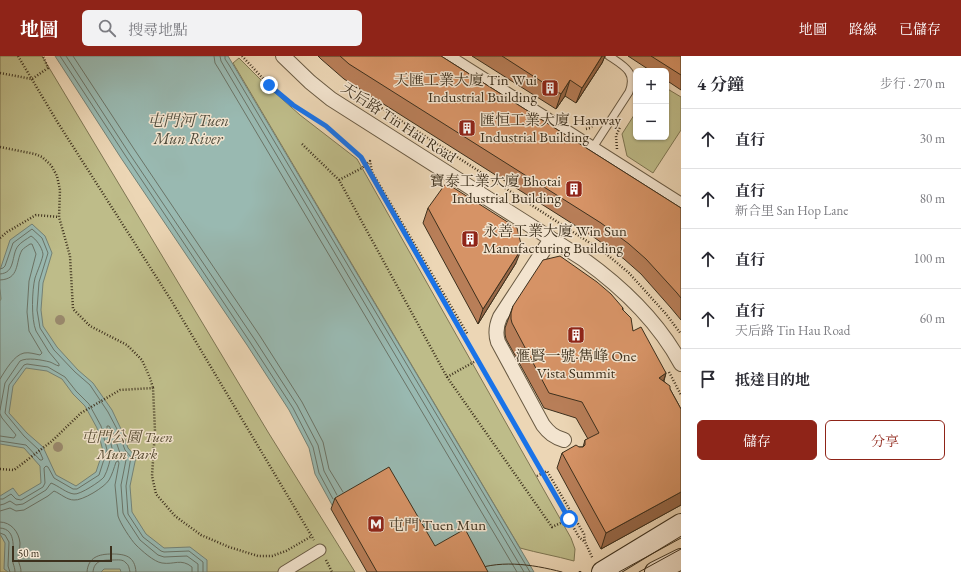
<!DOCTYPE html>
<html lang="zh-TW">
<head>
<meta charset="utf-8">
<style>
	:root { --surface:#fff; --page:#f2f2f3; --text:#2b2b33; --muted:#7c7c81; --line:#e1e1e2; --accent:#8f2418 }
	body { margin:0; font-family:"EB Garamond","Noto Serif TC",serif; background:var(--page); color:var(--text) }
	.controls { position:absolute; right:12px; top:12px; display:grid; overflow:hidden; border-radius:6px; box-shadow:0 1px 3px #0004 }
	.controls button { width:36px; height:36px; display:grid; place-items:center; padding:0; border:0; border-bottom:1px solid var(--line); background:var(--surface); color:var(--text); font:20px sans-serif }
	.scale { position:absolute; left:12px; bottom:10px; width:100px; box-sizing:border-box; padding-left:4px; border:2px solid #3d301d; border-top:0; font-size:11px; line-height:14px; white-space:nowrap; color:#3d301d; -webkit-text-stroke:3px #f3e4cf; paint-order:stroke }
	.stop { position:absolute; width:12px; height:12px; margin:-9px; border:3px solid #1a73e8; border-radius:50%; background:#fff }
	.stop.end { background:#1a73e8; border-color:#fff; box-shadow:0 1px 4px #0008 }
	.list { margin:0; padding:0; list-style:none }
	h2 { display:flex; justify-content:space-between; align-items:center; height:52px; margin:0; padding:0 16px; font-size:17px }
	h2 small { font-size:13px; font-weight:400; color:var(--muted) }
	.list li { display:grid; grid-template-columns:26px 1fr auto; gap:12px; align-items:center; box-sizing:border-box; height:60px; padding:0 16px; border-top:1px solid var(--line) }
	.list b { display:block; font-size:15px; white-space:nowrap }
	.list p { margin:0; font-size:13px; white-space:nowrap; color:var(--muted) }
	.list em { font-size:13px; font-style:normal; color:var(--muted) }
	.actions { display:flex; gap:8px; padding:12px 16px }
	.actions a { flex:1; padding:9px 0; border:1px solid var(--accent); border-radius:6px; text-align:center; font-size:14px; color:var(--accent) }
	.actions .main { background:var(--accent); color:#fff }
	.icon { flex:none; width:22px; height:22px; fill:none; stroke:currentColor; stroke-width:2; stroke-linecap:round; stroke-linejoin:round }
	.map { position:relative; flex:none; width:681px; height:516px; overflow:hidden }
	header { display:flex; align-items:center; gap:24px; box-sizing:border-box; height:56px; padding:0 20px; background:var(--accent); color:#fff }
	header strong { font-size:19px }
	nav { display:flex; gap:22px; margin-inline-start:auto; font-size:14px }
	.search { width:280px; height:36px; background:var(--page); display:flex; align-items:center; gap:10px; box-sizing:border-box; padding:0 14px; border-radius:6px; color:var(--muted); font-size:15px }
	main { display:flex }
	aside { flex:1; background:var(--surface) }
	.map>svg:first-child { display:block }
	.green { fill:#bebc89; stroke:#7e7653 }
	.water { fill:#99b9b1; stroke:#748276; fill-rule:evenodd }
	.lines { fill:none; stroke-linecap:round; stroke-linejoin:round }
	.shore { stroke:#6b7467; stroke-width:1 }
	.service-casing { stroke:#695a43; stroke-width:9 }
	.pedestrian-casing { stroke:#695a43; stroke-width:13 }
	.minor-casing { stroke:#695a43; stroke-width:16 }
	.secondary-casing { stroke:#3d301d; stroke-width:22 }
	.path { stroke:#3d301d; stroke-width:2.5; stroke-dasharray:1 2; stroke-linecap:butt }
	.service { stroke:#f3e4cf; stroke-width:7 }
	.pedestrian { stroke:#f3e4cf; stroke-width:11 }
	.minor { stroke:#f3e4cf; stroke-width:14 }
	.secondary { stroke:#f3e4cf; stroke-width:20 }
	.tram { stroke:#3d301d; stroke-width:1 }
	.tree { fill:#9a8a6e }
	.wall { fill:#b87e58; stroke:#3d301d }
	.shaded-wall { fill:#966747; stroke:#3d301d }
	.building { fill:#d69366; stroke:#3d301d }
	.route { stroke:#1a73e8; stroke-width:5 }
	.labels { text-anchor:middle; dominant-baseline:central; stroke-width:3; stroke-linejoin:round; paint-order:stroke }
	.poi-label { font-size:15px; fill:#3d301d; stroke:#f3e4cf; text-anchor:start }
	.street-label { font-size:15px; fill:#3d301d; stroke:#f3e4cf }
	.park-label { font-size:15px; font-style:italic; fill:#574c33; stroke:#f3e4cf }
	.water-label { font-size:16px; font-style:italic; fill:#4f4b3b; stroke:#f3e4cf }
</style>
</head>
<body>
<header>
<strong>地圖</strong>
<div class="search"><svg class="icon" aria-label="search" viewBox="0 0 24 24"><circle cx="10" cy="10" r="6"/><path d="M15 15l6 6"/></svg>搜尋地點</div>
<nav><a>地圖</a><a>路線</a><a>已儲存</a></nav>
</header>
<main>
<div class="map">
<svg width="681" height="516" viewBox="0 0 681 516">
	<rect width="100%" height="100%" fill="#ecd6b5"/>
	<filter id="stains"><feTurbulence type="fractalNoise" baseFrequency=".005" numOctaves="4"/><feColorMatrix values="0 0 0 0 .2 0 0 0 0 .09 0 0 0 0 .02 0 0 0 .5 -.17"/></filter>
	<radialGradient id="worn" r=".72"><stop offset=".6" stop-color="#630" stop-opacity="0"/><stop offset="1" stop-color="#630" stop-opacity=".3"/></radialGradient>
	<path class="green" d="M0,0H42L268,376L355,516H0Z
		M239,2L263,26L300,59L357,103L571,482L575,493L574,505C556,500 538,497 520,492L233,7Z
		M666,32L681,41V74L653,117L627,100L622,78L636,56V81H666Z"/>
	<path class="water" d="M55,0H228L534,516H369L315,418L309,392L289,354L247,289L121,102Z
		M32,168L45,180L52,197L43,227L41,254L43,270L57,291L78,314L93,327L112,354L121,373L128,392L136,401L130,430L132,456L146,478L164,492L190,491L207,504V516H121L120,513H104L101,516H8L4,513L5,487L0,478V440L13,432L19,440L41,427L40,410L24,392L0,388V245L1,243L0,232V214L10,184ZM26,312L47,315L62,323L73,338L85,350L97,372L103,395L96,416L76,430L56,419L43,391L27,377L9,357L13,330Z"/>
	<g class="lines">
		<path class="shore" d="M60,0L125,99L250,286L293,352L313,391L319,417L333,443
			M66,0L129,97L255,284L297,349L318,389L324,415L337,439
			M73,0L134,93L260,280L302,346L323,386L329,413L343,436
			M214,0L215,7L220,15L517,516
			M220,0L221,5L225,12L524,516
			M225,0V3L229,9L530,516
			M0,213L3,212L5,210L13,187L32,173L42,182L48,197L39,226L37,254L40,272L54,294L75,316L90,329L108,356L118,375L125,394L131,401L126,430L128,458L143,481L161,495L164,496L189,495L203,506V516
			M0,218C16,217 11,199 18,190C21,186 27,183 31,180C36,183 42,191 43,198C43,202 37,216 35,222C32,234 31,263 36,275L49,296L59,308V310C55,309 53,307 50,306C42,304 27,301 20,305L5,327L0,354
			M0,224C20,223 15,207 22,194C24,192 27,190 30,188H32L36,198L29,225L27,256L29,275L42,297L40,299C35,298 29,296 24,297C14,299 5,315 0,323
			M0,358L2,362L16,379L14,382L0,380
			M0,385L26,389L40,404H42L43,403L39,394L24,380L5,357L9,329L24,309L27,308L48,311L65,321L76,335L89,348L101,370L107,394L99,419L77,433H73L54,422L48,411L46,410L44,412L45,427L43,431L21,444L16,443L11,438L3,443H0
			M0,449L4,448L10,445L16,449L23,448L46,434L51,427C59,430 66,437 74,438C80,439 101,425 104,421C108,414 110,404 112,396V392L107,372V370H109L113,377L120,397L126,404L121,429L123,457L125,461L140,484L158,499L164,501L187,500L198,508V516
			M0,455L10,452L16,455L24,454L48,440L54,435C61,438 67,444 74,444C82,445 105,431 109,424C112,419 114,412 116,406L118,405L119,407L115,429L118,460C120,467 131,484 136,489C141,494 154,506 162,507C174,509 181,502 192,511V516
			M0,466C11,466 19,476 20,487C20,494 18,501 19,507C20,510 21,512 21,516
			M0,472C18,473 12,495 13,507C14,510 15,513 15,516
			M0,477L5,479L9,486L8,510L10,516
			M87,516C88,501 99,498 112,498C125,498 135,500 136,516
			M93,516C94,504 103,504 113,504C118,504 123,503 126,507C129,509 129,512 130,516"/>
		<defs>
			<path id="service" d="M592,93L629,36C637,16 624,10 609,0"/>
			<path id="pedestrian" d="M284,516L320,494"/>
			<path id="minor" d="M283,0L310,26L331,43L583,203C622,231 658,265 681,308
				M446,0L681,149
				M551,183L500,261C496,270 495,277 498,286L543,369C549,377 554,381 564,384"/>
			<path id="secondary" d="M602,516L681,468
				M655,516L681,503"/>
		</defs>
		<use href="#service" class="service-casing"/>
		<use href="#pedestrian" class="pedestrian-casing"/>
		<use href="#minor" class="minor-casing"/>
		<use href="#secondary" class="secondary-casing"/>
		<path class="path" d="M18,0L58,67L171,244L314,484
			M242,0L269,29L293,49L326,70L361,101L579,481L585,486
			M0,17L32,23L48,12L43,0
			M369,44L604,196L629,217L666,258L681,278
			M586,73L590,72L597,66
			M302,88L339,124L447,321L552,471L574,461
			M0,91L35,98L42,101L51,109L57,120L60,134L59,161L70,200L73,253L90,270L127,289L142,304L150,322L153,332
			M617,93L616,80L620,71
			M339,124L362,112L370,105L372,116L468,279
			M0,182L7,176L36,159L59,161
			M669,316L681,339
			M447,321L481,302
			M0,413L14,414L52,385L81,357L120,334L153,332L155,375L152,420L156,438L175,460L201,479L229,491L258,500H272L286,495L312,480
			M537,420L547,415L584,478L585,486L593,503
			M326,504L332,516
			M580,515V516"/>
		<use href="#service" class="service"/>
		<use href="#pedestrian" class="pedestrian"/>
		<use href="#minor" class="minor"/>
		<use href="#secondary" class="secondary"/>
		<path class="tram" d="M468,516C498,503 531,508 562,516
			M619,516L681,482
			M639,516L681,493"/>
	</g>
	<g class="tree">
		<circle cx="60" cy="264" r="5"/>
		<circle cx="58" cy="391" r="5"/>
	</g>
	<path class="wall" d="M318,0H441L681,152V264L671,252L641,218L624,203L595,182L344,23L321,3Z
		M472,0H605L602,7L576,47L565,40L556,53Z
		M628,0H681V34L666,24V15H651Z
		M428,152L516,207L478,268L423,167Z
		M513,250L623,252V254L633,275L666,317L664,325L670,333L681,353V449L601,493L557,412L562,397L579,391H583L585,384L588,383L576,362L544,352L506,283L505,278V272Z
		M335,442L435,490L488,516H367L331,453Z"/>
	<path class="shaded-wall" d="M602,0H605L602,7L576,47L582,32Z
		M570,24L565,40L556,53L561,38Z
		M522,192L516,207L478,268L483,253Z
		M666,317L661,333L659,322Z
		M681,436V449L601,493L606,477Z"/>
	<path class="building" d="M340,0H441L681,152V242L677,237L646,203L629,188L601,167L349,8Z
		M502,0H602L582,32L570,24L561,38Z
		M651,0H681V19Z
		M446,127L517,172L522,192L483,253L428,152Z
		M560,200L597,226L611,238L623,252L622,253L631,262L633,275L641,271L666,317L659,322L670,330V333L681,353V436L606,477L562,397L576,389L579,391H583L585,389V384L599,377L582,346L549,337L512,267L511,263V257L513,250L543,204Z
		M389,411L435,490L465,473L488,516H377L335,442Z"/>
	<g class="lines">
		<path class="route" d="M269,29L293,49L326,70L361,101L569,463"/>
	</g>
	<defs>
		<symbol id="building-square" viewBox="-11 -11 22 22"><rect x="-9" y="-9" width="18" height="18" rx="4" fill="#8f2418" stroke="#f3e4cf"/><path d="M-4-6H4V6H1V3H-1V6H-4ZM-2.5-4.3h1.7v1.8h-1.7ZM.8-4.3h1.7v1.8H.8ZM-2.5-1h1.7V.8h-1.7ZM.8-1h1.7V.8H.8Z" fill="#fff"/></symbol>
		<symbol id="metro-square" viewBox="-11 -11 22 22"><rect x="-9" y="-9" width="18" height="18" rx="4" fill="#8f2418" stroke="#f3e4cf"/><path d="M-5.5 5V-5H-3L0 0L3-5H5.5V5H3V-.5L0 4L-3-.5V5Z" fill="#fff"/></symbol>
	</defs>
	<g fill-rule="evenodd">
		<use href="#building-square" x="540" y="22" width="20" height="20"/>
		<use href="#building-square" x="457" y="62" width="20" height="20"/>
		<use href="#building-square" x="564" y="123" width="20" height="20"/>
		<use href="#building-square" x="460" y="173" width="20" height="20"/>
		<use href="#building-square" x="566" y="269" width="20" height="20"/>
		<use href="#metro-square" x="366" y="458" width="20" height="20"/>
	</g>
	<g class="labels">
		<g class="poi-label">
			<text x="537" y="23" text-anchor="end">天匯工業大廈 Tin Wui<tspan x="537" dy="17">Industrial Building</tspan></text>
			<text x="480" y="63">匯恒工業大廈 Hanway<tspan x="480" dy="17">Industrial Building</tspan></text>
			<text x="561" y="124" text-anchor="end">寶泰工業大廈 Bhotai<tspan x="561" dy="17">Industrial Building</tspan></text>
			<text x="483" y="174">永善工業大廈 Win Sun<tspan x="483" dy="17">Manufacturing Building</tspan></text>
			<text x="576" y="299" text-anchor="middle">滙賢一號·雋峰 One<tspan x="576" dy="17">Vista Summit</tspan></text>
			<text x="389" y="468">屯門 Tuen Mun</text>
		</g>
		<g class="street-label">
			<text transform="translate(399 66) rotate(33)">天后路 Tin Hau Road</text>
		</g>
		<g class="park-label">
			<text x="127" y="380">屯門公園 Tuen<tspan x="127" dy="17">Mun Park</tspan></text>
		</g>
		<g class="water-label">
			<text x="188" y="64">屯門河 Tuen<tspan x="188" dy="18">Mun River</tspan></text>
		</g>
	</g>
	<rect width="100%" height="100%" filter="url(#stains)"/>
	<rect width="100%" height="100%" fill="url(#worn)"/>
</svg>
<div class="controls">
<button>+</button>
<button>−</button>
</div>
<div class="scale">50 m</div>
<div class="stop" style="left:569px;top:463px"></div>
<div class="stop end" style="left:269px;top:29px"></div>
</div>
<aside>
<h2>4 分鐘<small>步行 · 270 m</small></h2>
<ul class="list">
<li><svg class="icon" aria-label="ahead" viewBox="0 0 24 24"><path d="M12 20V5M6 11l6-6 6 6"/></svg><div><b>直行</b></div><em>30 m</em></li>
<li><svg class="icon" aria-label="ahead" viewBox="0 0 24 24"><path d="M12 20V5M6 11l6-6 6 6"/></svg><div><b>直行</b><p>新合里 San Hop Lane</p></div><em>80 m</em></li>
<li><svg class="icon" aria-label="ahead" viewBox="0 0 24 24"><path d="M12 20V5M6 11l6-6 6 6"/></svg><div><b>直行</b></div><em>100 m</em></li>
<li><svg class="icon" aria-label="ahead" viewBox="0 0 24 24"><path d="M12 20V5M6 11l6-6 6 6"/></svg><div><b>直行</b><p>天后路 Tin Hau Road</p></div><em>60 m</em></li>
<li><svg class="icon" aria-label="arrive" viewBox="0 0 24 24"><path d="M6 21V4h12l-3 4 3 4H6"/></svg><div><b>抵達目的地</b></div></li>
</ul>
<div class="actions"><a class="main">儲存</a><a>分享</a></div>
</aside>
</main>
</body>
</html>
